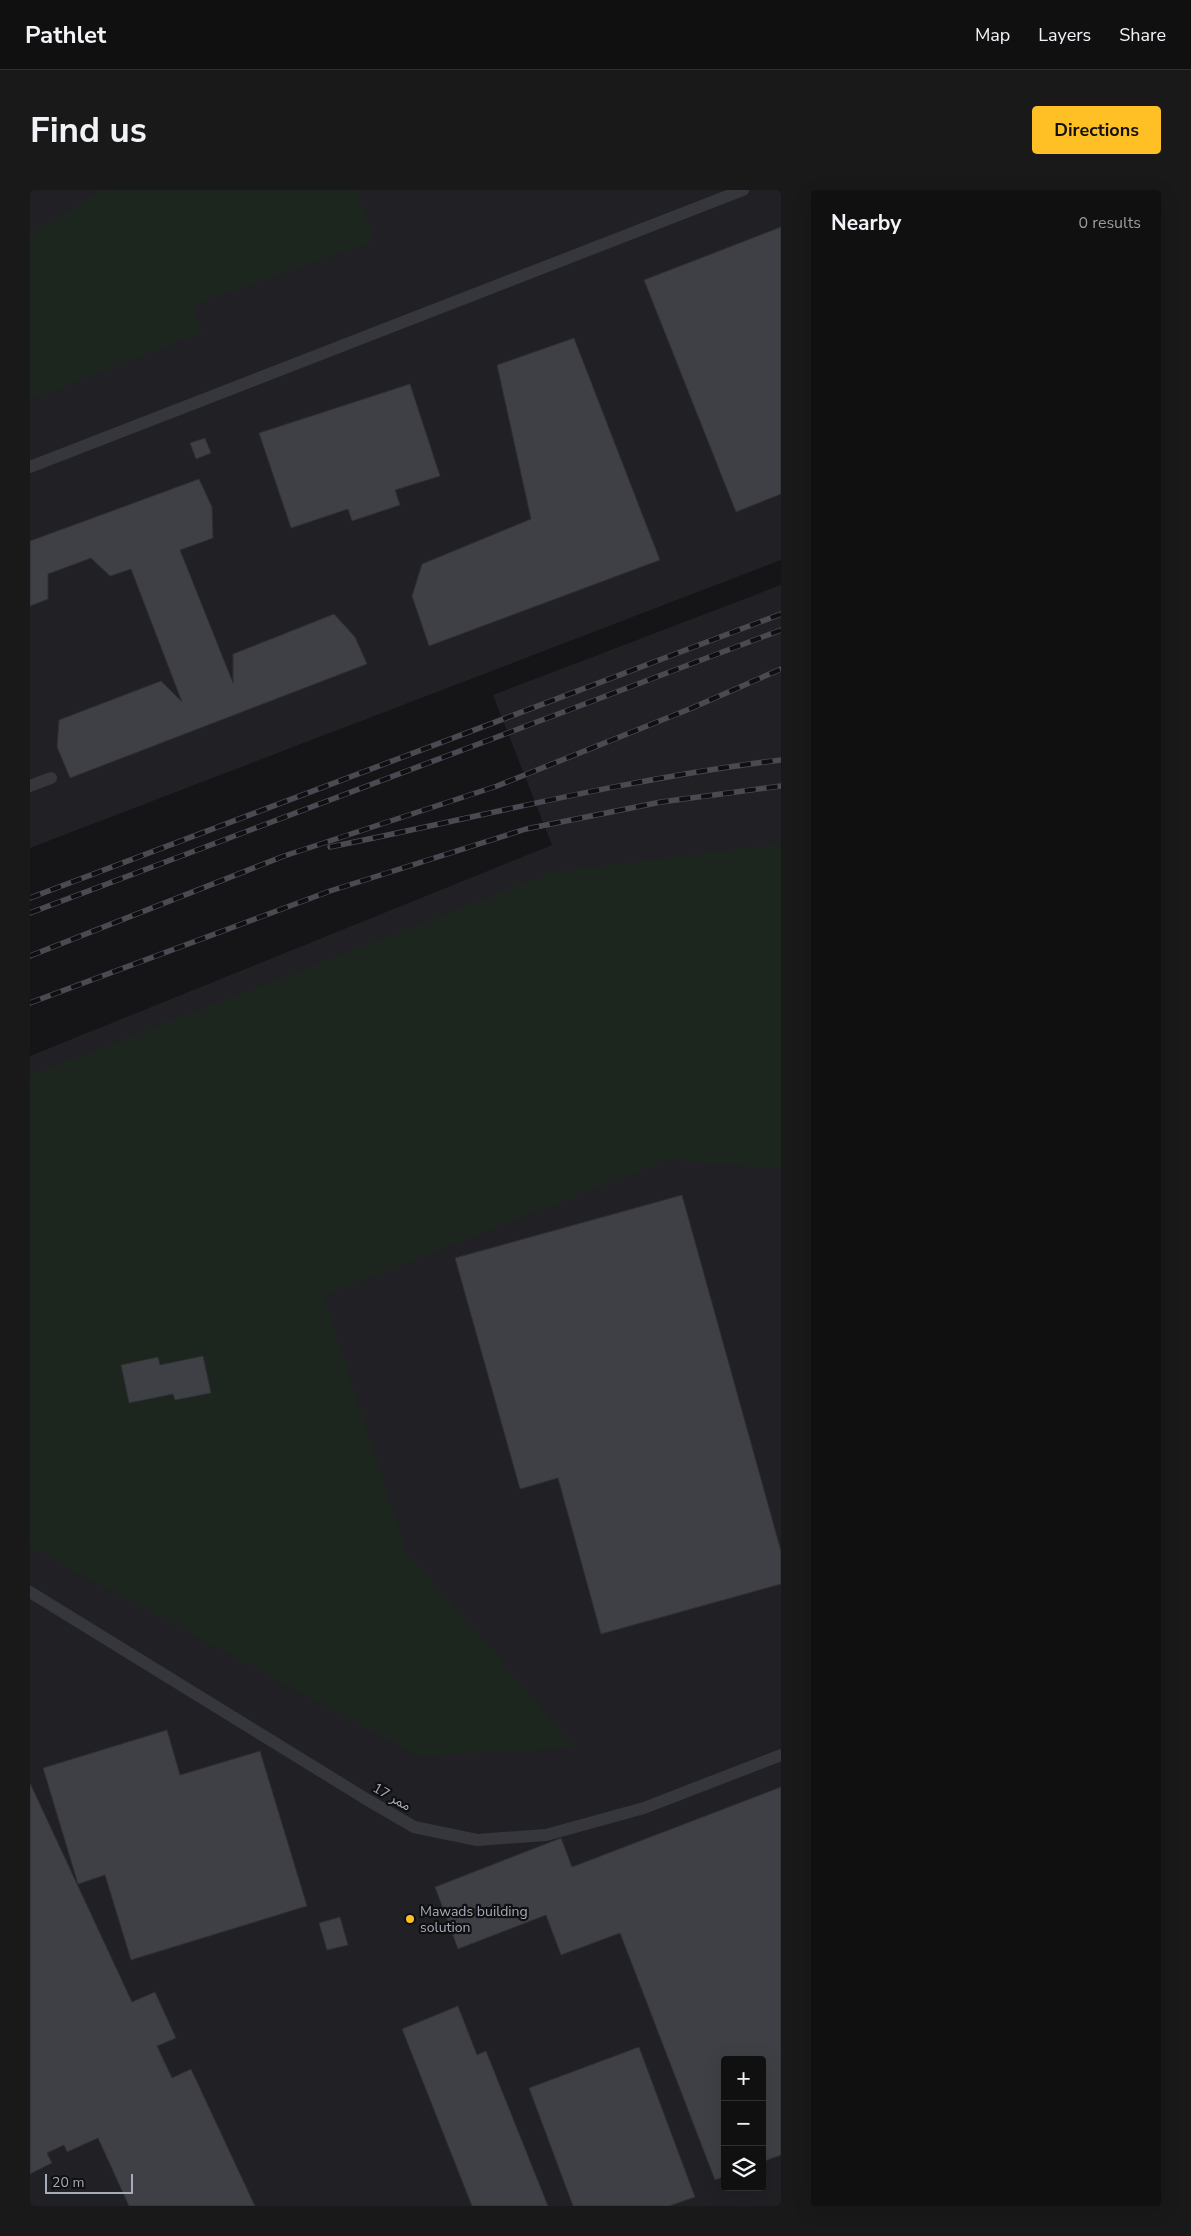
<!DOCTYPE html>
<html lang="en">
<head>
<meta charset="utf-8">
<style>
	:root { --surface:#101011; --page:#19191a; --text:#f1f3f6; --muted:#9c9d9f; --line:#303031; --accent:#ffc026 }
	body { margin:0; font-family:"Nunito Sans","Noto Sans Arabic",sans-serif; background:var(--page); color:var(--text) }
	.controls { position:absolute; right:15px; bottom:15px; display:grid; overflow:hidden; border-radius:5px; box-shadow:0 5px 20px #0002 }
	.controls button { width:45px; height:45px; display:grid; place-items:center; padding:0; border:0; border-bottom:1px solid var(--line); background:var(--surface); color:var(--text); font:25px sans-serif }
	.scale { position:absolute; left:15px; bottom:12px; width:88px; box-sizing:border-box; padding-left:5px; border:2px solid #a6abb9; border-top:0; font-size:14px; line-height:18px; white-space:nowrap; color:#a6abb9; -webkit-text-stroke:4px #101012; paint-order:stroke }
	.list { margin:0; padding:0; list-style:none }
	h2 { display:flex; justify-content:space-between; align-items:center; height:65px; margin:0; padding:0 20px; font-size:21px }
	h2 small { font-size:16px; font-weight:400; color:var(--muted) }
	.icon { flex:none; width:28px; height:28px; fill:none; stroke:currentColor; stroke-width:2; stroke-linecap:round; stroke-linejoin:round }
	.map { position:relative; flex:none; width:751px; height:2016px; overflow:hidden; border-radius:5px }
	header { display:flex; align-items:center; gap:30px; box-sizing:border-box; height:70px; padding:0 25px; background:var(--surface); border-bottom:1px solid var(--line) }
	header strong { font-size:24px }
	nav { display:flex; gap:28px; margin-inline-start:auto; font-size:18px }
	.intro { display:flex; align-items:center; justify-content:space-between; box-sizing:border-box; height:120px; padding:0 30px }
	h1 { margin:0; font-size:35px }
	.button { padding:12px 22px; border-radius:5px; background:var(--accent); color:#111; font-size:18px; font-weight:700 }
	main { display:flex; gap:30px; padding:0 30px }
	aside { flex:1; background:var(--surface); border-radius:5px; box-shadow:0 5px 20px #0002 }
	.map>svg:first-child { display:block }
	.built { fill:#212125; fill-rule:evenodd }
	.green { fill:#1d261e }
	.building { fill:#3f4045; stroke:#2f2f34 }
	.lines { fill:none; stroke-linecap:round; stroke-linejoin:round }
	.lane { stroke:#36373d; stroke-width:12 }
	.rail-casing { stroke:#494a52; stroke-width:5.5 }
	.rail { stroke:#101012; stroke-width:4; stroke-dasharray:11; stroke-linecap:butt }
	.poi-dot { fill:#ffc026; stroke:#101012; stroke-width:2 }
	.labels { text-anchor:middle; dominant-baseline:central; stroke-width:4.5; stroke-linejoin:round; paint-order:stroke }
	.street-label { font-size:14px; fill:#a6abb9; stroke:#101012 }
	.poi-label { font-size:14px; fill:#a6abb9; stroke:#101012; text-anchor:start }
</style>
</head>
<body>
<header>
<strong>Pathlet</strong>
<nav><a>Map</a><a>Layers</a><a>Share</a></nav>
</header>
<div class="intro"><h1>Find us</h1><a class="button">Directions</a></div>
<main>
<div class="map">
<svg width="751" height="2016" viewBox="0 0 751 2016">
	<rect width="100%" height="100%" fill="#151517"/>
	<path class="built" d="M0,0H751V370L0,658Z
		M751,395V2016H0V866L522,655L463,505ZM695,1870H732V1997H695Z"/>
	<path class="green" d="M73,0H327L345,51L162,115L173,142L0,210V44Z
		M751,654V979L638,970L293,1106L377,1362L546,1558L388,1566L0,1357V886L523,682Z"/>
	<path class="building" d="M751,37V304L706,322L614,90Z
		M544,148L630,370L399,456L382,406L392,374L501,329L467,175Z
		M380,194L410,286L365,300L370,315L322,331L318,319L261,338L229,243Z
		M175,248L181,263L166,269L160,253Z
		M169,289L182,317L183,348L150,360L203,493V464L304,424L325,447L337,474L40,588L27,557L29,530L131,491L152,512L101,379L80,386L61,368L18,384V409L0,416V351Z
		M652,1005L751,1361V1394L571,1444L528,1288L490,1299L425,1068Z
		M173,1166L181,1203L145,1210L143,1204L99,1213L91,1175L128,1167L130,1175Z
		M137,1540L150,1585L230,1561L277,1716L101,1770L75,1685L48,1694L13,1578Z
		M0,1593L102,1812L125,1802L146,1848L127,1856L142,1888L161,1879L225,2016H99L68,1948L37,1962L34,1955L17,1963L22,1973L0,1984Z
		M751,1597V1965L732,1972V1870H695V1986L685,1990L590,1743L531,1765L516,1725L428,1759L405,1697L531,1648L542,1677Z
		M310,1727L318,1755L297,1760L289,1733Z
		M428,1816L447,1865L456,1861L518,2016H442L372,1839Z
		M609,1857L665,2007L639,2016H543L499,1898Z"/>
	<g class="lines">
		<path class="lane" d="M0,277L713,0
			M0,596L21,588
			M0,1402L336,1609L384,1637L447,1650L516,1645L614,1618L751,1565"/>
		<defs>
			<path id="rail" d="M300,657C450,627 599,588 751,570
				M0,708L751,424
				M0,723L751,440
				M0,766L254,666L467,596L662,518L751,479
				M0,813L300,701L496,639L631,612L751,596"/>
		</defs>
		<use href="#rail" class="rail-casing"/>
		<use href="#rail" class="rail"/>
	</g>
	<circle class="poi-dot" cx="380" cy="1729" r="5"/>
	<g class="labels">
		<g class="street-label">
			<text transform="translate(362 1607) rotate(30)">ممر 17</text>
		</g>
		<g class="poi-label">
			<text x="390" y="1721">Mawads building<tspan x="390" dy="16">solution</tspan></text>
		</g>
	</g>
</svg>
<div class="controls">
<button>+</button>
<button>−</button>
<button><svg class="icon" aria-label="layers" viewBox="0 0 24 24"><path d="M12 4l9 5-9 5-9-5zM3 14l9 5 9-5"/></svg></button>
</div>
<div class="scale">20 m</div>
</div>
<aside>
<h2>Nearby<small>0 results</small></h2>
<ul class="list">
</ul>
</aside>
</main>
</body>
</html>
